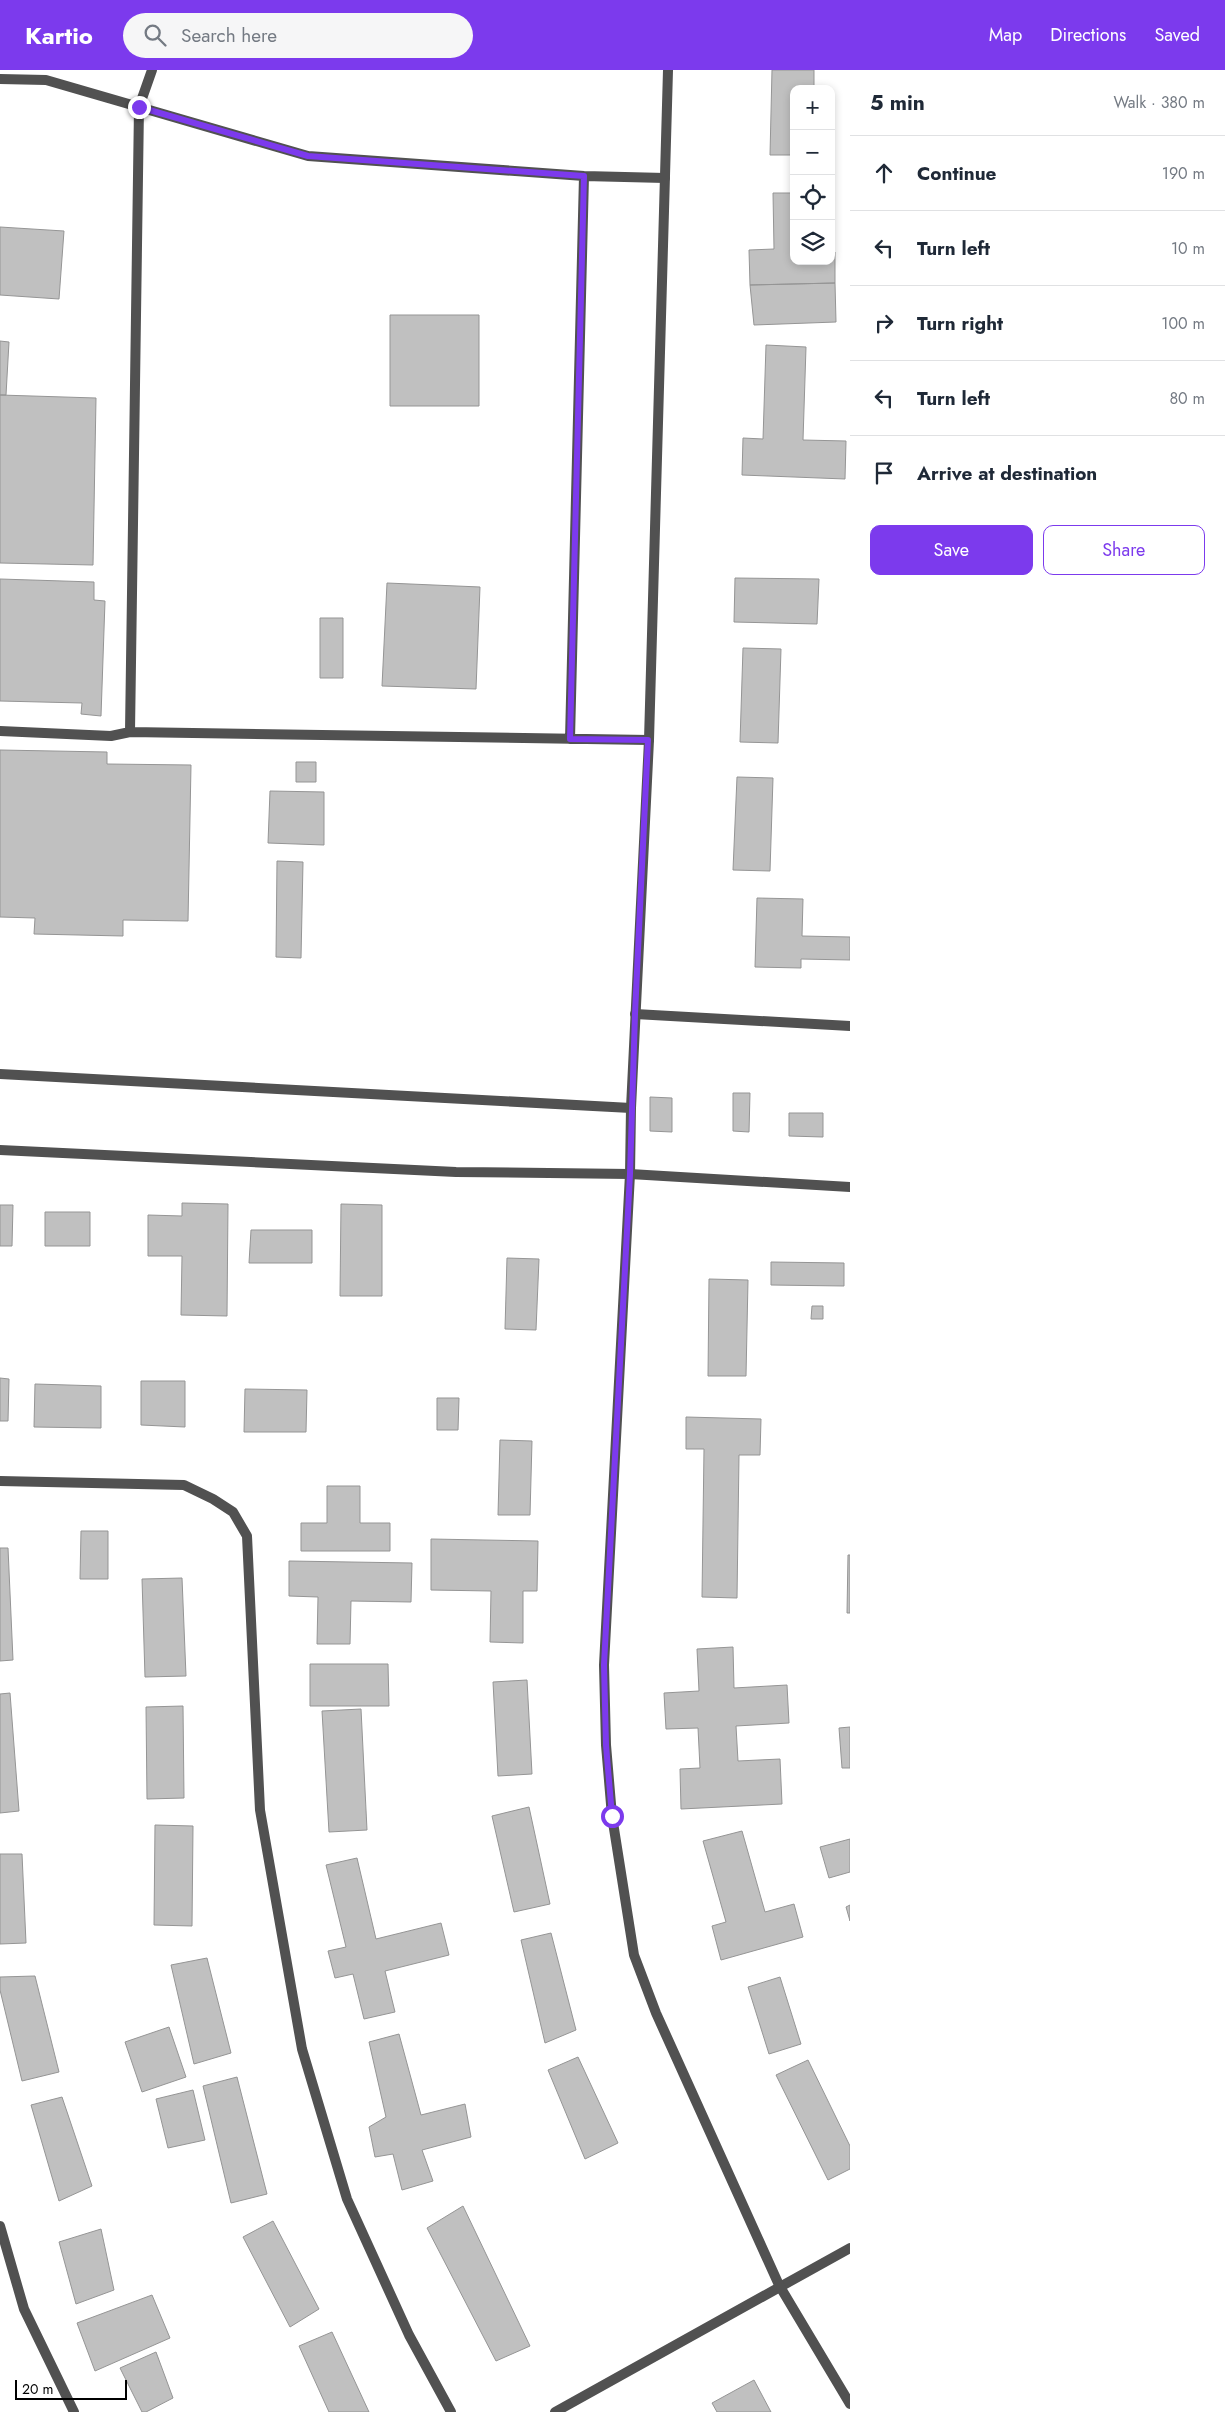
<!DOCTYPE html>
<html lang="en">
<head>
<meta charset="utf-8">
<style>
	:root { --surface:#fff; --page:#f6f6f7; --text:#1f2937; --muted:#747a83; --line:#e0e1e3; --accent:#7c3aed }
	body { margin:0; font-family:Jost,sans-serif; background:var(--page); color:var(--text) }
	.controls { position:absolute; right:15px; top:15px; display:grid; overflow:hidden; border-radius:10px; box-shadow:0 2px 8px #0003 }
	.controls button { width:45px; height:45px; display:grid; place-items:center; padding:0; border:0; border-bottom:1px solid var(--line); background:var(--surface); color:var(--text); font:25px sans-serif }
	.scale { position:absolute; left:15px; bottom:12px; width:112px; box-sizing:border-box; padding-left:5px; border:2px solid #000; border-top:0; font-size:14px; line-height:18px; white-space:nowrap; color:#000; -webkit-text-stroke:4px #fff; paint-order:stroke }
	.stop { position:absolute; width:15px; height:15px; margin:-11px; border:4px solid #7c3aed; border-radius:50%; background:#fff }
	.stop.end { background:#7c3aed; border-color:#fff; box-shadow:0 1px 5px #0008 }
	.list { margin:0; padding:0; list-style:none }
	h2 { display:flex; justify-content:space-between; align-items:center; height:65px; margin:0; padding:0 20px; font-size:21px }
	h2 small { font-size:16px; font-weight:400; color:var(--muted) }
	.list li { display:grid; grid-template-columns:32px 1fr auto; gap:15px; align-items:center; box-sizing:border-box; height:75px; padding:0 20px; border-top:1px solid var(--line) }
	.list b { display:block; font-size:19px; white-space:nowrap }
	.list em { font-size:16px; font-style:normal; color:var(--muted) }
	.actions { display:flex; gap:10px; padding:15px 20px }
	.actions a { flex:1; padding:11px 0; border:1px solid var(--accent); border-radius:10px; text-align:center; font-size:18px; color:var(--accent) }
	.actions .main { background:var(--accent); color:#fff }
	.icon { flex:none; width:28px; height:28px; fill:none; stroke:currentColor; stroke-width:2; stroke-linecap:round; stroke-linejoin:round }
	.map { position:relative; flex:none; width:850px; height:2342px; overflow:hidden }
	header { display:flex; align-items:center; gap:30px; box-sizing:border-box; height:70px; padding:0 25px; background:var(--accent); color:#fff }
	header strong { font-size:24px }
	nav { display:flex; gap:28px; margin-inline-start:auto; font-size:18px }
	.search { width:350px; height:45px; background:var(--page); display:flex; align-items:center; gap:12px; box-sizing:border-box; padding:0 18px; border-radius:28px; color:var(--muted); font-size:19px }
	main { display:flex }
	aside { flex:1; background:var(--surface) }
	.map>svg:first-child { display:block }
	.building { fill:#c0c0c0; stroke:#959595 }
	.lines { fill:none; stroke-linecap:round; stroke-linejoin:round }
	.service { stroke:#515151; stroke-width:10 }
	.minor { stroke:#515151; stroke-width:10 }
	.tertiary { stroke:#515151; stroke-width:10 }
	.route { stroke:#7c3aed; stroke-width:6 }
</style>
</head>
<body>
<header>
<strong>Kartio</strong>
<div class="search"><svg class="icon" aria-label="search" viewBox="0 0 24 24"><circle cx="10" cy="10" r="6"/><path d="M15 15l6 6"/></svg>Search here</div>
<nav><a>Map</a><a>Directions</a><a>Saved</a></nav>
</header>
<main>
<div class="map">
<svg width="850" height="2342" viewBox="0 0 850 2342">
	<rect width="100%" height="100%" fill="#fff"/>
	<path class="building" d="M772,0H814V19H794V85H770Z
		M773,123H794V191H831V182H835V213L750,215L749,180L774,179Z
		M0,157L64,161L59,229L0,225Z
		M835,213L836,252L754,255L750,215Z
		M390,245H479V336H390Z
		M0,271L9,272L6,325H0Z
		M766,275L806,277L803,370L846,371L845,409L742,405L743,368L763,369Z
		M0,325L96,328L93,495L0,493Z
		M735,508L819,509L817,554L734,552Z
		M0,509L94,512V530L105,531L101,646L81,644L82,633L0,631Z
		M387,513L480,517L476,619L382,616Z
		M320,548H343V608H320Z
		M743,578L781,579L778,673L740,672Z
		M0,680L107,682V694L191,695L188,851L123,850V866L34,864L35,848L0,847Z
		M296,692H316V712H296Z
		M737,707L773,708L770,801L733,800Z
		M270,721L324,722V775L268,773Z
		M277,791L303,792L301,888L276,887Z
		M757,828L803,829L802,866L850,867V890L801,889V898L755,897Z
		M733,1023H750L749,1062L733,1061Z
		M650,1027L672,1028V1062L650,1061Z
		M789,1043H823V1067L789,1066Z
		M182,1133L228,1134L227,1246L181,1245L182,1186H148V1145L182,1146Z
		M341,1134L382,1135V1226H340Z
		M0,1135H13L12,1176H0Z
		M45,1142H90V1176H45Z
		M251,1160H312V1193H249Z
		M507,1188L539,1189L536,1260L505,1259Z
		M771,1192L844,1193V1216L771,1215Z
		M709,1209L748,1210L746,1306H708Z
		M812,1236H823V1249H811Z
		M0,1308L9,1309L8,1351H0Z
		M141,1311H185V1357L141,1355Z
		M35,1314L101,1316V1358L34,1357Z
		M245,1319L307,1320L306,1362H244Z
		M437,1328H459L458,1360H437Z
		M686,1347L761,1349L760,1385H739L737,1528L702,1527L704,1379H686Z
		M500,1370L532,1371L530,1445H498Z
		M327,1416H360V1453H390V1481H301V1453H327Z
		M81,1461H108V1509H80Z
		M431,1469L538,1471L537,1521H523V1573L490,1572L491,1521L431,1520Z
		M0,1478H8L13,1590L0,1591Z
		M848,1485H850V1543H847Z
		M289,1491L412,1493L411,1532L351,1531L350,1574H317L318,1527L289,1526Z
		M182,1508L186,1606L145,1607L142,1509Z
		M733,1577L734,1618L787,1615L789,1653L736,1656L738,1691L780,1689L782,1734L681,1739L680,1699L700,1698L698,1658L666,1659L664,1623L699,1621L697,1579Z
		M310,1594H388L389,1636H310Z
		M527,1610L532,1704L498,1706L493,1612Z
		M10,1623L19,1741L0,1743V1624Z
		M183,1636L184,1728L147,1729L146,1637Z
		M361,1639L367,1760L329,1762L322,1641Z
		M850,1657V1698H842L839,1658Z
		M529,1737L550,1834L514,1842L492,1746Z
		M155,1755L193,1756L192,1856L154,1855Z
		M742,1761L765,1842L794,1834L803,1867L721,1890L712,1856L726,1852L703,1771Z
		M850,1769V1802L829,1808L820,1777Z
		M0,1784H22L26,1873L0,1874Z
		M357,1788L376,1869L441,1853L449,1885L385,1901L395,1942L364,1949L353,1904L335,1908L328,1881L346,1877L326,1795Z
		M850,1835V1851L846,1837Z
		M551,1863L576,1960L545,1973L521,1870Z
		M207,1888L231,1983L194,1994L171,1895Z
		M35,1906L59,2002L22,2011L0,1920V1907Z
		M780,1907L801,1974L769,1984L748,1917Z
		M169,1957L186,2007L142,2022L125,1972Z
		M399,1964L421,2045L465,2034L471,2067L422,2080L433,2111L402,2120L393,2084L375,2087L369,2057L386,2047L369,1972Z
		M578,1987L618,2073L585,2089L548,2000Z
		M808,1990L850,2076V2099L828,2110L776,2005Z
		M237,2007L267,2124L231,2133L203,2016Z
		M193,2020L205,2070L168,2078L156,2029Z
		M62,2027L92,2116L59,2131L31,2035Z
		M463,2136L530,2276L496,2291L427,2158Z
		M273,2151L319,2239L290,2257L243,2167Z
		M101,2159L114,2220L76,2234L59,2172Z
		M152,2225L170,2268L95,2301L77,2253Z
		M332,2262L369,2342H329L299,2276Z
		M156,2282L173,2328L146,2342H142L120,2298Z
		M754,2310L771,2342H717L712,2333Z"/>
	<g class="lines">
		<path class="service" d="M152,0L139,37L308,86L584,106L665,108
			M0,9L46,10L139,37L130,662L649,670
			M0,661L111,666L130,662
			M570,669L584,106"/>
		<path class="minor" d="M635,944L850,956
			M0,1080L456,1102L630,1104L850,1117
			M0,1411L184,1415L213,1429L233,1442L247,1466L260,1740L302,1979L347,2129L409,2265L451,2342
			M0,2156L24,2239L74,2342
			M555,2342L850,2178"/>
		<path class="tertiary" d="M0,1004L631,1038L630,1104L604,1595L606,1675L612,1746L634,1885L656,1943L779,2215L850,2334
			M631,1038L649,670L668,0"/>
	</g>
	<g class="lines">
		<path class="route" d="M139,37L308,86L584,106L570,669L648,670L635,944L630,1104L604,1595L606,1675L612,1746"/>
	</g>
</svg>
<div class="controls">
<button>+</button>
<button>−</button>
<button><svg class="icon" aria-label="locate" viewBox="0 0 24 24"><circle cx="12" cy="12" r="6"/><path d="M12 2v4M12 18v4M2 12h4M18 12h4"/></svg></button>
<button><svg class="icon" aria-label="layers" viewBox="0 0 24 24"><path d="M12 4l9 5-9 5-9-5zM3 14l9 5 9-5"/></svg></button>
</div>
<div class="scale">20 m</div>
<div class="stop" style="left:612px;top:1746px"></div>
<div class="stop end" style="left:139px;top:37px"></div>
</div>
<aside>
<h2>5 min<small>Walk · 380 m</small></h2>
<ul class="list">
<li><svg class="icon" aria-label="ahead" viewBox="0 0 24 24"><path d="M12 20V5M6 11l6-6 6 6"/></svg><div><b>Continue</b></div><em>190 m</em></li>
<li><svg class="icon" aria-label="left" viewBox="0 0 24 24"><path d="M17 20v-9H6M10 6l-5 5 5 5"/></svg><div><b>Turn left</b></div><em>10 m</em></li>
<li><svg class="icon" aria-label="right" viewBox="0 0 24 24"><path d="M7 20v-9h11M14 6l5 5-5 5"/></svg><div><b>Turn right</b></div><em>100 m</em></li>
<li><svg class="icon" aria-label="left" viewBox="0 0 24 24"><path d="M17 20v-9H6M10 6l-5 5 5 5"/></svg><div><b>Turn left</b></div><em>80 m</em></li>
<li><svg class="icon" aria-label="arrive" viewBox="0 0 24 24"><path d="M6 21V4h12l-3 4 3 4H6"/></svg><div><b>Arrive at destination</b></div></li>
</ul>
<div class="actions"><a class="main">Save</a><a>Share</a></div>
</aside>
</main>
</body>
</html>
